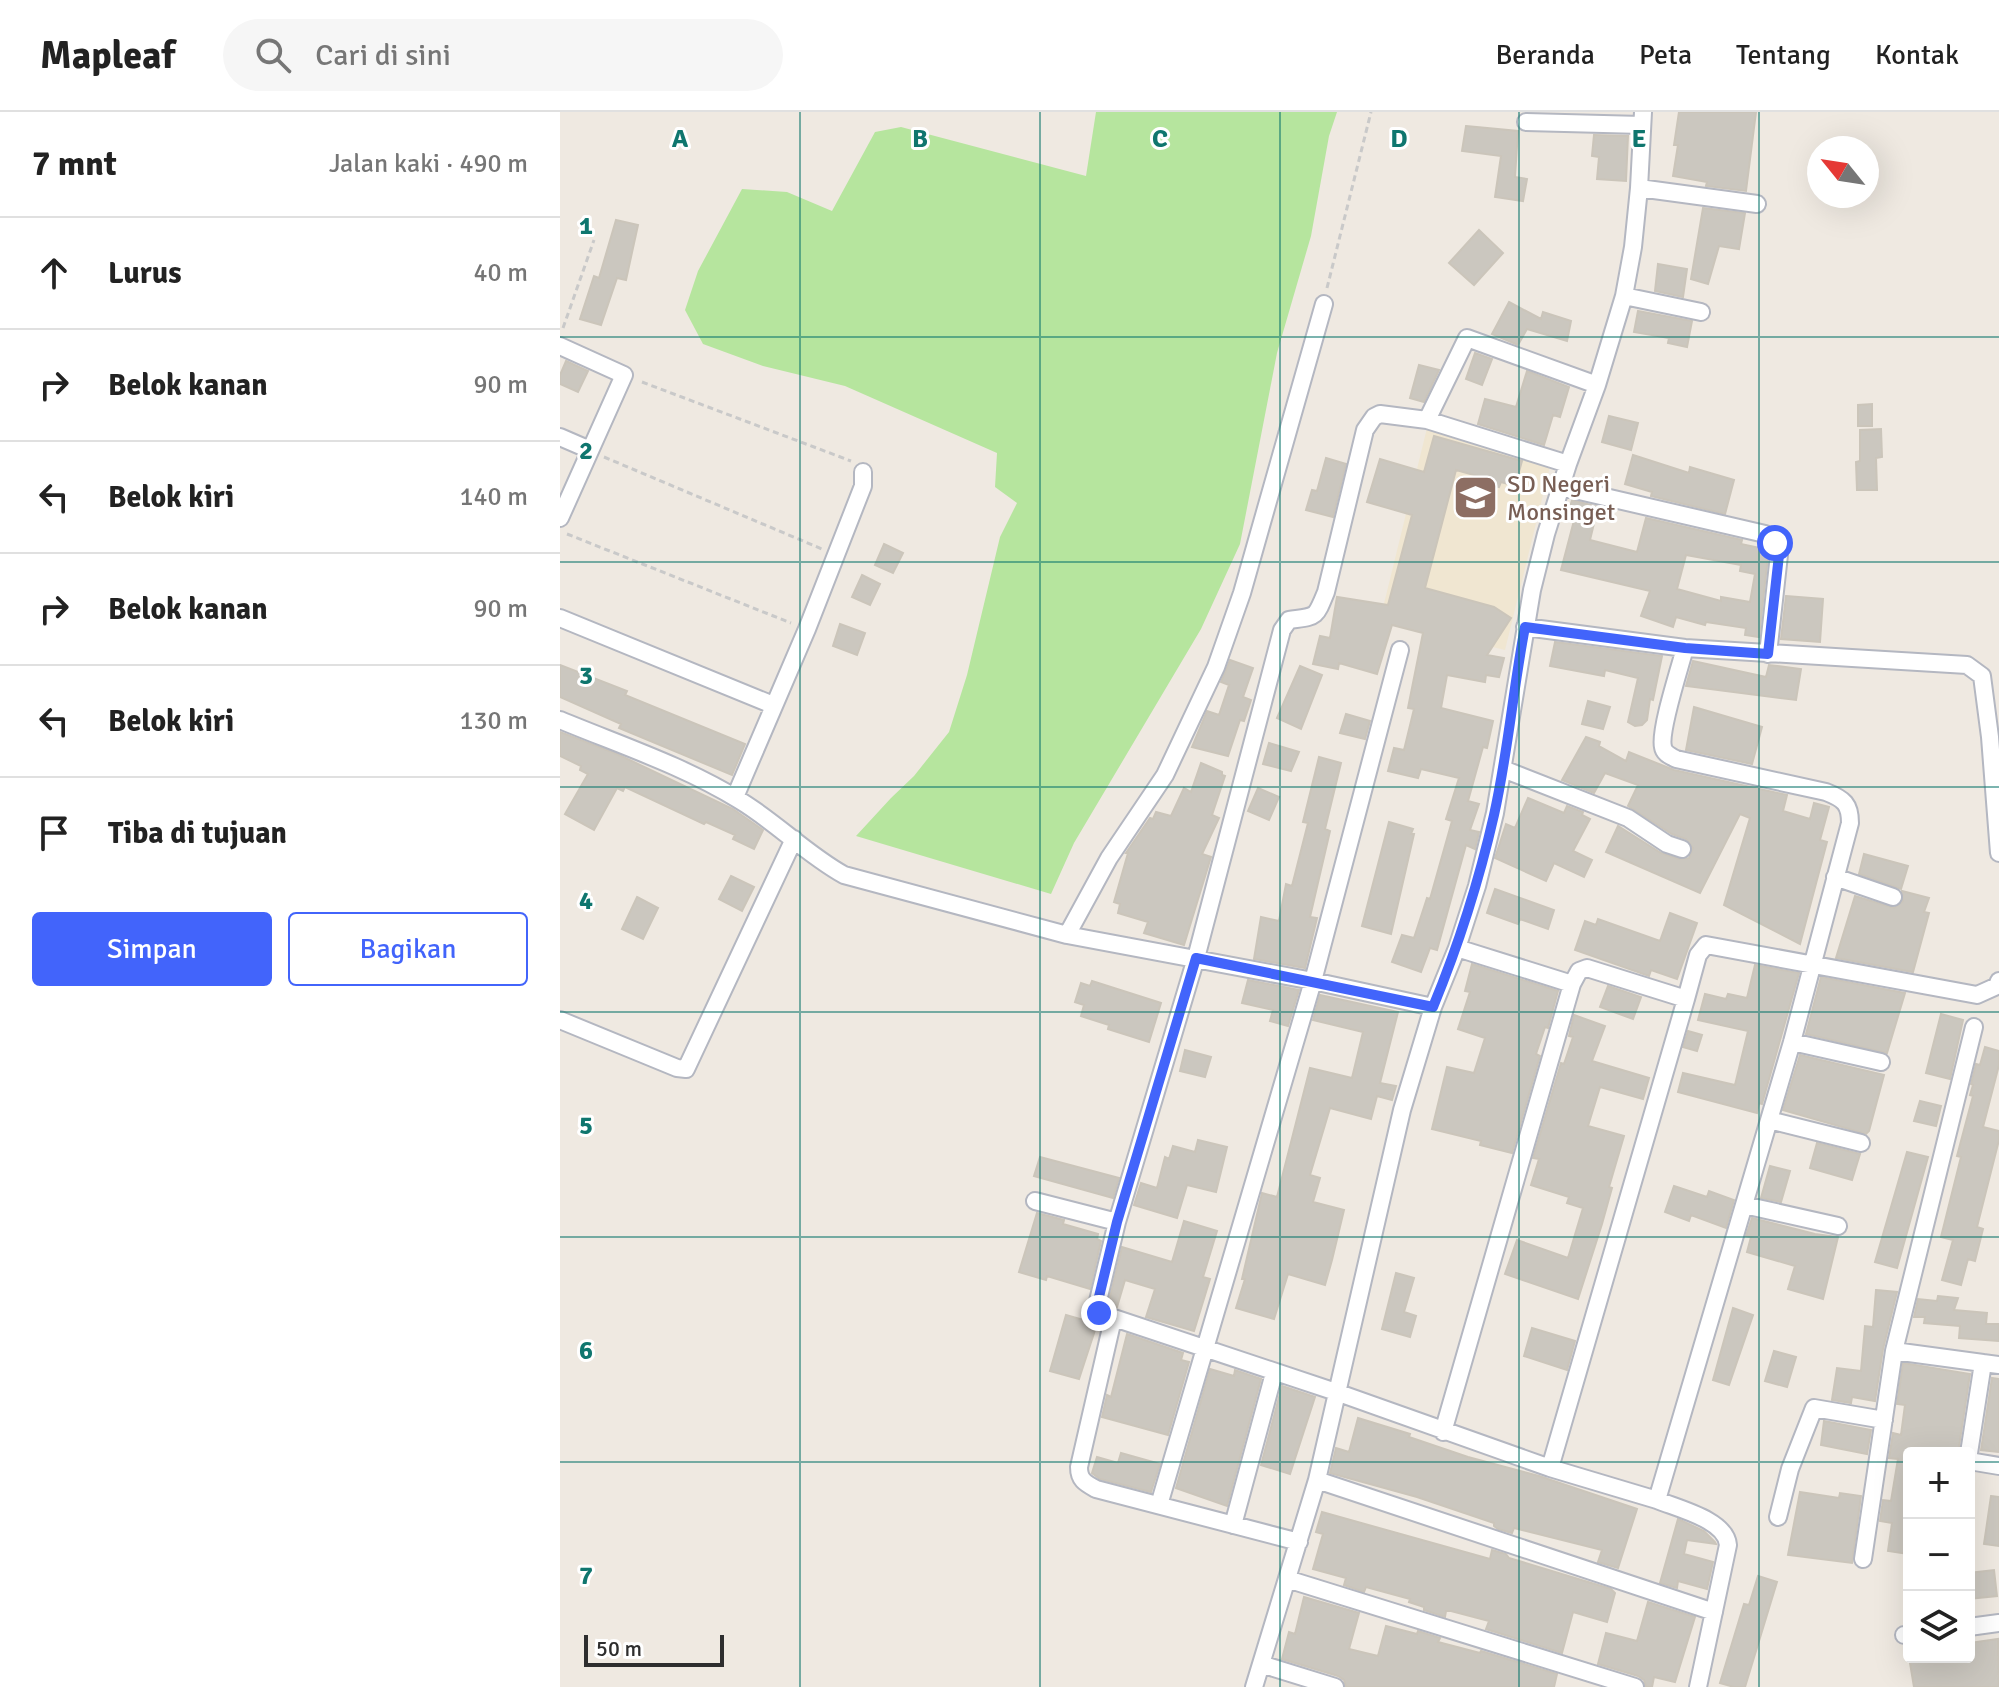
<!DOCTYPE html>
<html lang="id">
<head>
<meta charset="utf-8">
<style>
	:root { --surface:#fff; --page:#f6f6f6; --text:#222; --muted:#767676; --line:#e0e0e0; --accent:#4264fb }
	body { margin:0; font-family:Signika,sans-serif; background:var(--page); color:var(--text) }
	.controls { position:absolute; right:24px; bottom:24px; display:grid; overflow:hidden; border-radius:8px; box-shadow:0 8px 32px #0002 }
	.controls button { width:72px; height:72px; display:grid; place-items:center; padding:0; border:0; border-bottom:2px solid var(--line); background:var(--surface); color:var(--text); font:40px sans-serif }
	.compass { position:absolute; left:1247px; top:24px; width:72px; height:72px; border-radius:50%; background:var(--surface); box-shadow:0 8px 32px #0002; rotate:300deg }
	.scale { position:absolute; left:24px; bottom:20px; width:140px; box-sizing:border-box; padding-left:8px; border:4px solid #2e2e2e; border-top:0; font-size:22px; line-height:28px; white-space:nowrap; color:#2e2e2e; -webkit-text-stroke:6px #fff; paint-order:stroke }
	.stop { position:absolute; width:24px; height:24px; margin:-18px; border:6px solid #4264fb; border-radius:50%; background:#fff }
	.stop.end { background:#4264fb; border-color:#fff; box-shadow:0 2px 8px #0008 }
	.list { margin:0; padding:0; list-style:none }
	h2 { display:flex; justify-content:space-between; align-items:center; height:104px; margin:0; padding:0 32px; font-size:34px }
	h2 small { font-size:26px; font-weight:400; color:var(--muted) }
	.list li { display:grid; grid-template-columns:52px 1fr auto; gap:24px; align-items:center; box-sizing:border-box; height:112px; padding:0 32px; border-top:2px solid var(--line) }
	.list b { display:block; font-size:30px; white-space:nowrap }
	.list em { font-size:26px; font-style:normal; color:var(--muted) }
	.actions { display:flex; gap:16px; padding:24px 32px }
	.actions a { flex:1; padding:18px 0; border:2px solid var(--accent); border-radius:8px; text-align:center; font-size:28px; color:var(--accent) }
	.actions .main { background:var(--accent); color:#fff }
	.icon { flex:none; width:44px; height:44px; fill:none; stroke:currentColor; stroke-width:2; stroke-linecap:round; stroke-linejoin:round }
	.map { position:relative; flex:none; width:1439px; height:1575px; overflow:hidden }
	header { display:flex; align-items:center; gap:48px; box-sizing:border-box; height:112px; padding:0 40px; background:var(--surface); border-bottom:2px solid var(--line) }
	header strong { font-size:38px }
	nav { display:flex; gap:44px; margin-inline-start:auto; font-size:28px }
	.search { width:560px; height:72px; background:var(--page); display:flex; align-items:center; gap:20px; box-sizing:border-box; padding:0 28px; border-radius:44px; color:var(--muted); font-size:30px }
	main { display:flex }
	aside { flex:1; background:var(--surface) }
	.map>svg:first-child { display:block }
	.education { fill:#f0e6d1 }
	.green { fill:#b6e59e }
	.building { fill:#cbc7bf; stroke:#cbc5ba; stroke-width:2; fill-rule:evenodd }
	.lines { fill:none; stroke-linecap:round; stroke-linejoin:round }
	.minor-casing { stroke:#b4b7c1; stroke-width:20 }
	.path { stroke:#c9c9c9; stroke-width:3; stroke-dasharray:6 4; stroke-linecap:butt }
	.minor { stroke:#fff; stroke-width:16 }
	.route { stroke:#4264fb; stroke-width:10 }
	.grid { fill:none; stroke:#0f766e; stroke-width:2; stroke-opacity:0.55 }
	.labels { text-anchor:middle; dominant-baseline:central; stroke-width:6; stroke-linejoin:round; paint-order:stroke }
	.education-label { font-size:24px; fill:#785e54; stroke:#fff; text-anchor:start }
	.grid-label { font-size:26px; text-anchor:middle; font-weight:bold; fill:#0f766e; stroke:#fff; stroke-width:6; stroke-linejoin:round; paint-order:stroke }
</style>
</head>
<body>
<header>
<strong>Mapleaf</strong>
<div class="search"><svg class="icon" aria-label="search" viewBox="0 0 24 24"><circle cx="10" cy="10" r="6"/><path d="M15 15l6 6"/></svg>Cari di sini</div>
<nav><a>Beranda</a><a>Peta</a><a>Tentang</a><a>Kontak</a></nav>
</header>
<main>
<aside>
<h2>7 mnt<small>Jalan kaki · 490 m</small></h2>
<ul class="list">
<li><svg class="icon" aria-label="ahead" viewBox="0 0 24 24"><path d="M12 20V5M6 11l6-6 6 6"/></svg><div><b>Lurus</b></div><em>40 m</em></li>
<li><svg class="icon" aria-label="right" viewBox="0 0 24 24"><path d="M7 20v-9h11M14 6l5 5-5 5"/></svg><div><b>Belok kanan</b></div><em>90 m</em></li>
<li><svg class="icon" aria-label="left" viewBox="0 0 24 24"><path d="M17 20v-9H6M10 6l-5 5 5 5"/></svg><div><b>Belok kiri</b></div><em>140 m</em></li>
<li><svg class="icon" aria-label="right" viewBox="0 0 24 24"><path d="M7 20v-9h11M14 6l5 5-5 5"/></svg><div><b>Belok kanan</b></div><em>90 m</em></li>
<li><svg class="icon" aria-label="left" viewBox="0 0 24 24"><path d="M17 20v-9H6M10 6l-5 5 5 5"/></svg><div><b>Belok kiri</b></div><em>130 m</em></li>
<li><svg class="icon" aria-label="arrive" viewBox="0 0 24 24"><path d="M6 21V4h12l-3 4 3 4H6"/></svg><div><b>Tiba di tujuan</b></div></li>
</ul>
<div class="actions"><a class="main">Simpan</a><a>Bagikan</a></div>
</aside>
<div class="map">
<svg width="1439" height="1575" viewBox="0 0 1439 1575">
	<rect width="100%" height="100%" fill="#efe9e1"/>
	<path class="education" d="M868,312L993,342L945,538L820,508Z"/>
	<path class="green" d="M536,0H777L769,24L751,124L717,241L680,432L641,517L514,731L491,782L296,724L331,686L354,664L389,620L407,563L440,425L457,391L435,375L437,341L285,274L203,254L143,232L125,198L138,159L182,77L227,80L272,99L315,20L341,15L526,64Z"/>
	<path class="building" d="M1119,0H1196L1186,79L1146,74L1147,70L1113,64L1118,33H1114Z
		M906,14L958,19L955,65L967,67L963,89L935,85L941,44L902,39Z
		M1034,23L1068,24L1066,69L1037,67L1039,45L1032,44Z
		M1143,96L1185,101L1179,137L1159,134L1148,172L1131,167Z
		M56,108L78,113L66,168L57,166L41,213L20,207L34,164L39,166Z
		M919,118L943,141L914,173L889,151Z
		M1098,152L1127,157L1123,185L1095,179Z
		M949,190L981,207L983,200L1011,209L1007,229L967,217L958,233L932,222Z
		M1078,199L1132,209L1127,235L1108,231L1109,226L1074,220Z
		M915,241L932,247L922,273L906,267Z
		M6,249L28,259L18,280L0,272V263Z
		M859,253L879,258L864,290L850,286Z
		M967,259L1009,275L1000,305L993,303L984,333L918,312L925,287L956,295Z
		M1312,292V314H1298V293Z
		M1049,304L1078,311L1071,338L1042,330Z
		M1321,317L1322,345L1316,346L1317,378H1297L1296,350L1300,349V318Z
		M874,324L962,349L955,374L941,370L939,375L923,371L925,366L896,358L865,476L934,495L951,506L927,543L944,546L939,565L926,563L925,570L887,563L881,596L933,609L927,636L923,635L908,689L919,692L910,718L919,720L915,737L906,733L877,838L870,836L861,860L832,850L842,823L854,826L867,786L870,787L892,709L886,707L899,666L861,657L858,666L828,659L834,636L844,638L854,597L848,596L863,521L832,513L817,562L779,551L778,557L753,552L760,524L770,526L777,485L828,493L852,403L807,390L820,347L864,360Z
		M1073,343L1129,361L1130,355L1174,368L1165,402L1091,384L1092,380L1065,372Z
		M766,346L786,352L773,405L746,398L752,378L757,379Z
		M1012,388L1038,395L1030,428L1077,440L1086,406L1182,428L1181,432L1205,437L1208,444L1199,525L1185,523L1186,516L1146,510L1145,513L1116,505L1113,515L1081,504L1090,479L1001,458L1016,401L1009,399ZM1126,443L1181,453L1180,459L1195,462L1190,490L1161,485V489L1117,477Z
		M324,432L343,441L333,461L315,453Z
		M302,463L320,472L310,493L292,485Z
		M1226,484L1263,487L1260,530L1221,527Z
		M280,512L305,521L297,543L273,534Z
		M995,530L1102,544L1093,588L1090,587L1087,608L1082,613L1075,614L1068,610L1078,566L1045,558L1044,564L990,554Z
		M670,548L693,556L683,585L691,588L684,609L680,608L668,644L632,635L647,599L659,603L669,573L661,570Z
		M1133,549L1206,565L1209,553L1241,557L1236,588L1126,574Z
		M0,553L67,579L65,583L185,632L172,663L59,616L61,612L0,585Z
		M740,554L762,563L741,617L717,606Z
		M1028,589L1050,595L1043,617L1022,612Z
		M1134,595L1202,615L1192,652L1126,638Z
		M786,602L810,609L805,627L780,621Z
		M0,620L57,642L173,697L203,718L194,737L173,727L175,723L146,710L144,712L65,675L63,679L57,676L34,718L5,702L28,662L20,658L21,654L0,644Z
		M1026,625L1040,630L1039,634L1066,649L1069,640L1114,658L1227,683L1223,699L1250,707L1254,691L1269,695L1260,728L1267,730L1240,832L1164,793L1190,706L1180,702L1140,781L1046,740L1058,714L1101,741L1119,747L1129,746L1133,736L1126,727L1112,722L1068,694L1078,673L1045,661L1034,681L1002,668Z
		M709,631L739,640L731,659L703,652Z
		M759,645L781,651L765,717L770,719L750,805L757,806L745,856L694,847L701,805L719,809L726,772L732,774L748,711L743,710Z
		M641,651L662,660V663L665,664L652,703L659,706L642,742L651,745L624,833L584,821L588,810L558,801L560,792L554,790L568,741H566L590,706L593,707L596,700L611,704L624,676L631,680Z
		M698,676L719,685L709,708L688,699Z
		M968,686L1004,701L1007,694L1023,700L1022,703L1030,707L1013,739L1032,748L1024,765L994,751L986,769L935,746L946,712L955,716Z
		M829,710L853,717L851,722H854L831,822L802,814Z
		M1304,742L1348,754L1341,777L1299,762Z
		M171,764L194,775L182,799L159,787Z
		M935,777L994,798L988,817L960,807L958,812L927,801Z
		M1342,779L1369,786L1364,800L1369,801L1353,860L1276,846L1295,784L1334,796L1343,789Z
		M77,785L98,796L83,827L62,817Z
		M1110,801L1137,811L1117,867L1091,858L1089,864L1015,838L1025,809L1036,813L1038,807L1100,829Z
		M912,852L998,879L988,916L985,915L976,942L980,944L952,1041L920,1033L921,1029L872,1017L887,955L914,961L925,926L898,917L910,880L905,879Z
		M1195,853L1239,861L1202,992L1199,991L1197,1001L1118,980L1123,961L1175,973L1188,919L1138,908L1145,882L1166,887L1168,882L1187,886Z
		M1261,865L1345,881L1327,941L1246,922Z
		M688,868L739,878L728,914L710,909L713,898L682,891Z
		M532,869L601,891L589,930L548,917L549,913L521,904L524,893L515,890L521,871L530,874Z
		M1048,874L1081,885L1073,907L1040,895Z
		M760,883L838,900L820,971L836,974L832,988L817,984L811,1007L770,996L750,1063L760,1066L753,1090L784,1098L772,1148L765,1173L728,1162L714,1207L676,1196L685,1167H682L702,1081L717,1085L750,956L792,966L803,920L753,908Z
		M1381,902L1403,908L1390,967L1366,961Z
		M1014,903L1045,914L1032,949L1089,966L1083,987L1040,975L1028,1014L1064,1024L1049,1075L1052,1076L1042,1112L1018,1187L945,1162L957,1128L1008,1146L1023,1096L1007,1091L1009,1085L971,1073L979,1047L973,1046L1001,951L1004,952L1013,925L1009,924Z
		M1128,919L1142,923L1137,939L1123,935Z
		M1425,935L1439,939V953L1423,1015L1439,1019V1028L1417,1115L1423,1117L1415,1149L1408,1147L1401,1173L1382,1168L1393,1128L1381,1125L1401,1045L1397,1044L1413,984L1410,983L1413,973L1411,972L1416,952L1420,953Z
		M625,938L651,945L645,965L620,959Z
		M1240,943L1324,963L1309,1019L1306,1022L1223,998Z
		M1360,989L1381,994L1376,1014L1354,1009Z
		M638,1028L667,1035L656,1080L627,1073L617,1106L574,1093L581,1071L597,1076L605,1045L609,1047L613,1034L635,1040Z
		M1257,1031L1300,1042L1292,1068L1250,1056Z
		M1347,1040L1368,1045L1337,1156L1315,1150Z
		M480,1045L559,1066L553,1086L474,1064Z
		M1210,1054L1230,1059L1221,1090L1201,1086Z
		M1114,1074L1147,1085L1149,1079L1174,1088L1166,1116L1131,1103L1129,1109L1105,1100Z
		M477,1101L504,1108L503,1112L538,1122L537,1127L541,1129L530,1177L487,1164L486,1168L459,1160Z
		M1192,1106L1255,1122L1278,1125L1263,1187L1228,1177L1235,1154L1187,1140L1191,1125L1186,1124Z
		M624,1109L657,1119L643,1165L650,1167L634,1219L586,1205L595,1177L565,1168L557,1195L548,1193L562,1135L612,1150Z
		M836,1161L854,1166L844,1200L856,1204L850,1225L822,1217Z
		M1316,1178L1337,1180L1323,1237L1315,1289L1292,1285L1291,1291L1272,1288L1277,1256L1301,1259L1305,1214L1313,1215Z
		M1378,1184L1398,1186L1394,1198L1427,1201L1426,1212H1439V1229L1399,1226L1400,1214L1364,1211L1365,1205H1354L1358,1187L1377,1189Z
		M1173,1196L1193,1203L1169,1273L1153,1268Z
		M506,1203L537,1212L519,1267L490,1259Z
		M972,1216L1015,1229L1007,1258L964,1244Z
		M567,1222L623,1241L621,1248L629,1250L608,1323L542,1305L547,1283L551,1285Z
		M1214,1239L1236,1245L1227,1275L1205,1269Z
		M1343,1251L1410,1262L1398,1341H1349V1442L1328,1439L1332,1411L1320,1409L1323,1388L1331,1389L1338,1347L1329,1346L1333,1321L1341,1323L1345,1293L1337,1292Z
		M650,1257L674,1264L675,1258L701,1267L667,1394L616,1376Z
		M1432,1266L1439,1267V1340L1421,1338Z
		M722,1274L755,1285L730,1362L701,1353Z
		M798,1306L850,1322L849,1325L908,1345L979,1364L1077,1397L1058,1456L1038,1450L1042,1438L954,1416L952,1421L938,1417L934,1414V1411L857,1385L770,1361L776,1336L789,1340Z
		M1264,1309L1311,1318L1307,1342L1261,1333Z
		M561,1341L600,1352L591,1380L540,1367L532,1361L537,1345L558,1351Z
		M1240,1380L1279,1386L1280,1381L1301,1384L1292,1451L1228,1443Z
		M1431,1384L1439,1385V1434L1424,1432Z
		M762,1400L930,1447L932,1438L946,1442L949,1446L1051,1477L1055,1481L1047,1510L1013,1500L1002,1541L926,1517L929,1509L891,1499H886L885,1505L864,1498V1495L849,1490L850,1487L806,1475L804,1480L784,1473L786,1466L753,1457L763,1422L756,1420Z
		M1118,1407L1144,1419L1155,1430L1156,1432L1127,1428L1124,1442L1153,1450L1147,1477L1118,1469L1117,1476L1100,1471Z
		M1434,1458L1437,1484L1409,1487V1461Z
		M1198,1464L1217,1470L1185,1575H1174L1160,1571L1184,1492L1189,1493Z
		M744,1485L799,1501L789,1537L818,1544L826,1514L857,1522L858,1519L880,1526L878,1530L920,1541L921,1539L997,1562L994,1575H786L784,1568L778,1564L722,1547L729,1520L735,1522Z
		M1088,1490L1135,1505L1115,1570L1094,1565L1092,1575H1086L1084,1568L1078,1564L1038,1552L1046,1521L1077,1529Z
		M1438,1527L1439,1575H1354L1349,1545H1409V1531Z"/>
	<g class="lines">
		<defs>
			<path id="minor" d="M966,10L1082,13
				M1079,76L1197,92
				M1064,184L1141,200
				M0,234L64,263L0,406
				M867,308L907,226L1037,273
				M0,325L30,338
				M1008,352L867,308L820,302L814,305L805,318L766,480C755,507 757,504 729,508L722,518L636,846L557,1110L537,1193L539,1201L776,1280L990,1356L1097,1388L1232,930L1290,711C1290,692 1284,687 1266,680L1116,647C1111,644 1104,642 1103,635C1099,619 1120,555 1125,536
				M1002,375L1205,422L1215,431L1219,443L1208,542
				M0,506L213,593
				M965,515L1125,536L1407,553L1422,564L1430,625L1439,741
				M0,608C60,633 124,654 179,688C216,710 246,742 284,763L507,823L753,869L873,895
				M943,657L1068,706L1107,732L1122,737
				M175,685L247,517L303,374V360
				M1275,765L1333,785
				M507,823L549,746L605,663L656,555L682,481L764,192
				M897,836L1012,872L1019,859L1027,856L1126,887L1138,843L1146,833L1417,883L1437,874L1439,869
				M0,908L117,956L126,957L234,727
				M1232,930L1321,950
				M1209,1008L1301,1031
				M475,1089L557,1110
				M1184,1093L1278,1114
				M553,1207L519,1355C519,1368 525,1371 536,1377L739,1430
				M1334,1239L1423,1251
				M883,1320L1012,872
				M1409,1341L1423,1251L1439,1253
				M1409,1349L1439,1354
				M990,1356L1126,887
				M757,1368L1154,1500
				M1097,1388C1119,1397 1166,1408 1168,1433L1138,1575
				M599,1393L753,869L840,538
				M1218,1405L1230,1357L1254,1296L1324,1308
				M673,1413L714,1261
				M1303,1447L1334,1239L1414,915
				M727,1467L1075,1575
				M1409,1515L1439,1511
				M1344,1523H1349
				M701,1552L775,1575
				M694,1575L757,1368L842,998L873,895L897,836L917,774L935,701L972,478L986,422L1008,352L1037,273L1064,184L1073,135L1079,76L1083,0"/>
		</defs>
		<use href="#minor" class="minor-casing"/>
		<path class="path" d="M767,176L811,0
			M3,216L34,128
			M82,270L291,349
			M44,345L262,437
			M7,422L231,511"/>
		<use href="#minor" class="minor"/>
	</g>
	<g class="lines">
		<path class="route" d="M539,1201L537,1193L557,1110L636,846L873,895C899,832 919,769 934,703C948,641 953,577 965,515L1125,536L1208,542L1219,443L1215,431"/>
	</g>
	<path class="grid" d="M240,0V1575M480,0V1575M720,0V1575M959,0V1575M1199,0V1575M0,225H1439M0,450H1439M0,675H1439M0,900H1439M0,1125H1439M0,1350H1349M1409,1350H1439"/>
	<defs>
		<symbol id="school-square" viewBox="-11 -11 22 22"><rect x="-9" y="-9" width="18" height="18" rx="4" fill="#8d6e63" stroke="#fff"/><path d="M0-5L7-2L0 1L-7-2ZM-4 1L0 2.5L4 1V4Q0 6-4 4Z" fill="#fff"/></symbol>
	</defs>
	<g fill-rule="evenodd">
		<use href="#school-square" x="890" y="360" width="51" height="51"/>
	</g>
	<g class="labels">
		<g class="education-label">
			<text x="947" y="372">SD Negeri<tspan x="947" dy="28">Monsinget</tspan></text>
		</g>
	</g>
	<g class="grid-label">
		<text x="120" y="35">A</text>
		<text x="360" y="35">B</text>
		<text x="600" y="35">C</text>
		<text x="839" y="35">D</text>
		<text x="1079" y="35">E</text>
		<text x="26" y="122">1</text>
		<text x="26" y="347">2</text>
		<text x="26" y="572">3</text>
		<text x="26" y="797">4</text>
		<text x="26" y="1022">5</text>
		<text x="26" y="1247">6</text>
		<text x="26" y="1472">7</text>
	</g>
</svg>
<div class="controls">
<button>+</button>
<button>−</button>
<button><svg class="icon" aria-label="layers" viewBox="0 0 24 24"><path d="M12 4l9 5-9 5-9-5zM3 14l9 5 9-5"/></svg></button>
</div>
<svg class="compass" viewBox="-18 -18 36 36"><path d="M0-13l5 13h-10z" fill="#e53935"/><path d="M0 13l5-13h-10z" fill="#767676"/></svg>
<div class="scale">50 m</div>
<div class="stop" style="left:1215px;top:431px"></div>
<div class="stop end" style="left:539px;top:1201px"></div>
</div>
</main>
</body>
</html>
